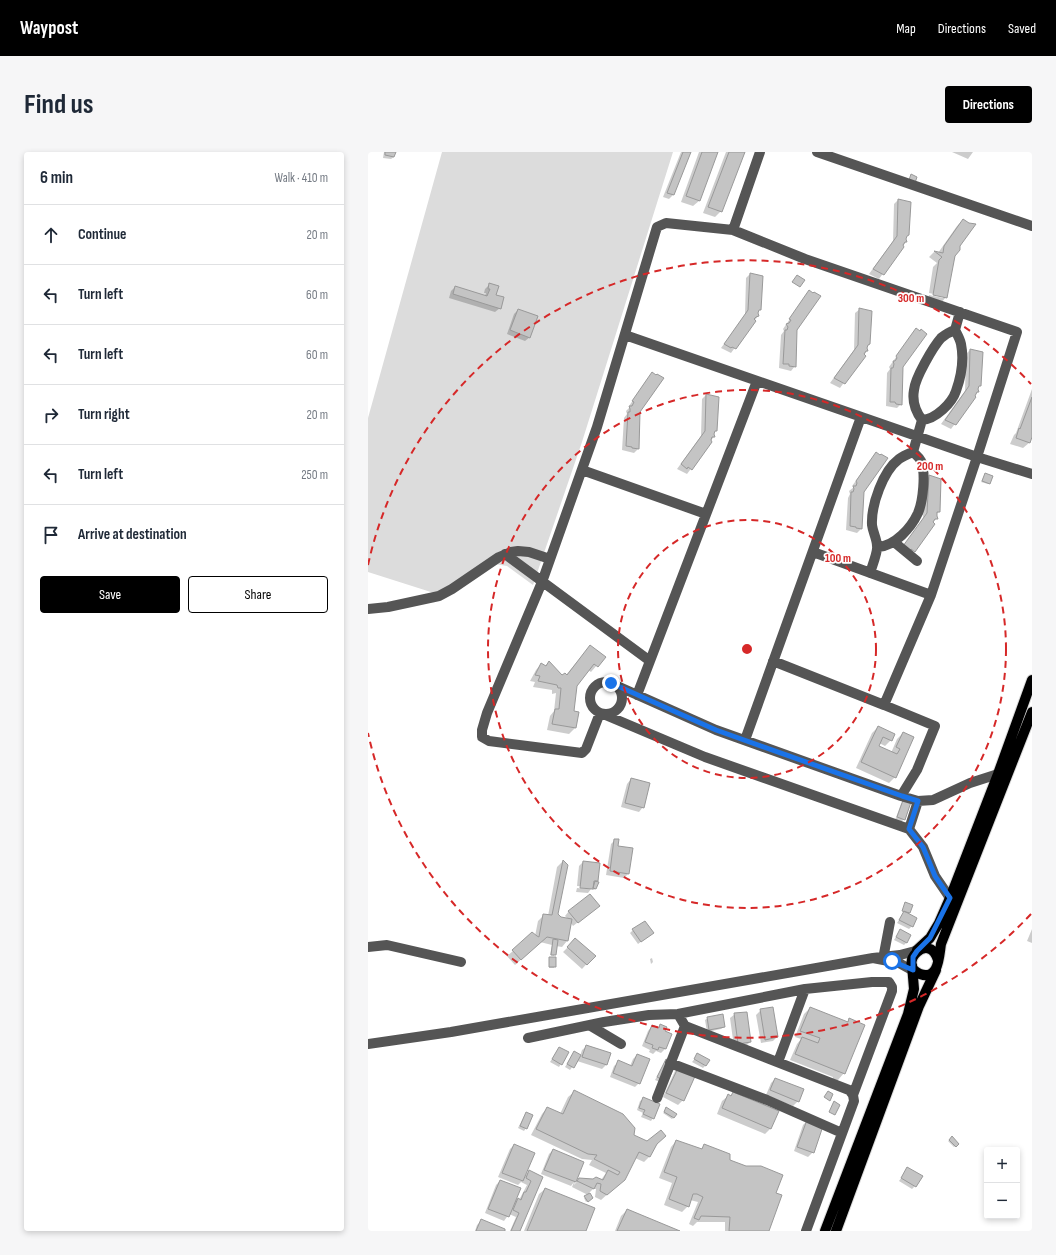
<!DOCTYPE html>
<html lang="en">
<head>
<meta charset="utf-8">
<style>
	:root { --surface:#fff; --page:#f6f6f7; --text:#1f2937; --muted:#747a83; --line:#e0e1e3; --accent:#000 }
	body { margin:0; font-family:"Sofia Sans Condensed",sans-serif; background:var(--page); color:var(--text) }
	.controls { position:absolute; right:12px; bottom:12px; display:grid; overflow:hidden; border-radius:4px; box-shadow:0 2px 6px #0003 }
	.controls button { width:36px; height:36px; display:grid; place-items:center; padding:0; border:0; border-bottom:1px solid var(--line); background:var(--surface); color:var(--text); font:20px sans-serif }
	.stop { position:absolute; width:12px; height:12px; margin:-9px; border:3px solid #1a73e8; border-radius:50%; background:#fff }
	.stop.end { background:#1a73e8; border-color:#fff; box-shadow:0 1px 4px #0008 }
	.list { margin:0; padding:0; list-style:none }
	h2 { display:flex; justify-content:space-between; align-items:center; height:52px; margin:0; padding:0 16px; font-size:17px }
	h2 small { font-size:13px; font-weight:400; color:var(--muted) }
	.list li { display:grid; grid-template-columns:26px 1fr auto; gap:12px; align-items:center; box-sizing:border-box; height:60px; padding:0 16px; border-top:1px solid var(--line) }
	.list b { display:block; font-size:15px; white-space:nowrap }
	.list em { font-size:13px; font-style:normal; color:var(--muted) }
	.actions { display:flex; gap:8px; padding:12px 16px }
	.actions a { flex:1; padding:9px 0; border:1px solid var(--accent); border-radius:4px; text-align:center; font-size:14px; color:var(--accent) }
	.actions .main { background:var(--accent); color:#fff }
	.icon { flex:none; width:22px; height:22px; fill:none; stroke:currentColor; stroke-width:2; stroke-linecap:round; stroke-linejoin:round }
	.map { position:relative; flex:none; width:664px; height:1079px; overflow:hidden; border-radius:4px }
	header { display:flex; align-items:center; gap:24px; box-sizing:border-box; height:56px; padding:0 20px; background:var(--accent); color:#fff }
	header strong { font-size:19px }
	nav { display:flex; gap:22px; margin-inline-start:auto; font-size:14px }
	.intro { display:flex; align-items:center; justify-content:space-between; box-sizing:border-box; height:96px; padding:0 24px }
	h1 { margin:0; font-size:28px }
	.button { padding:10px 18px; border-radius:4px; background:var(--accent); color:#fff; font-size:14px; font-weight:700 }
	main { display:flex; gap:24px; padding:0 24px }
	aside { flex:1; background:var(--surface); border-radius:4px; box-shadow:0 2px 6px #0003 }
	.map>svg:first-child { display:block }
	.green { fill:#dcdcdc }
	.shadow { fill:#0003 }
	.building { fill:#c4c4c4; stroke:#999 }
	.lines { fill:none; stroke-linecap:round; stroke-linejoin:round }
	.major-casing { stroke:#dbdbdb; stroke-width:12 }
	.minor { stroke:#555; stroke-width:10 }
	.major { stroke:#000; stroke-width:10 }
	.route { stroke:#1a73e8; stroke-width:5 }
	.ring { fill:none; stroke:#d62828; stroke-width:2; stroke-dasharray:7 5 }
	.centre { fill:#d62828; stroke:#fff; stroke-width:2 }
	.ring-label { font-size:12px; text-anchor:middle; font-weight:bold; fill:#d62828; stroke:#fff; stroke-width:3.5; stroke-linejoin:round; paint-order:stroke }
</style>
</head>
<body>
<header>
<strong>Waypost</strong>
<nav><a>Map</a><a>Directions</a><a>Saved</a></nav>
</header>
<div class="intro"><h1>Find us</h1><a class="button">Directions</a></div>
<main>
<aside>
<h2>6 min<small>Walk · 410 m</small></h2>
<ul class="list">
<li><svg class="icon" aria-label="ahead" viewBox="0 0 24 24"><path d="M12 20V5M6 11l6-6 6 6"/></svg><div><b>Continue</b></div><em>20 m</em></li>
<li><svg class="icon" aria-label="left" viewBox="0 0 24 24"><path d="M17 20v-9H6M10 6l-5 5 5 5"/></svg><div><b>Turn left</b></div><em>60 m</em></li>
<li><svg class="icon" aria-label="left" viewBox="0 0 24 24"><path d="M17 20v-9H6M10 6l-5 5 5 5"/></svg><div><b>Turn left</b></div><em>60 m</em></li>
<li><svg class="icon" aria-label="right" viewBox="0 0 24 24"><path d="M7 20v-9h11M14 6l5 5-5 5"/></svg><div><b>Turn right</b></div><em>20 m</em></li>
<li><svg class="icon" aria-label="left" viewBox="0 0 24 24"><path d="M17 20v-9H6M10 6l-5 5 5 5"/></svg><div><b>Turn left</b></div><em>250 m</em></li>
<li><svg class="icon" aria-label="arrive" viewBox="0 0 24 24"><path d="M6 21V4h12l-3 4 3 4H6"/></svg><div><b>Arrive at destination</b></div></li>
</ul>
<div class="actions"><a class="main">Save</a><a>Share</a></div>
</aside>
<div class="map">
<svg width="664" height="1079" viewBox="0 0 664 1079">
	<rect width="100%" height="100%" fill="#fff"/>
	<path class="green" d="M74,0H305L214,290L165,433L139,414L120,411L79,438L66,441L0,420V266Z"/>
	<path class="shadow" d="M16,0H27L26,5L23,7L15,6Z
		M313,0H322L305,43L301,47L295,45Z
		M331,0H349L331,49L325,54L313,50Z
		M358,0H376L353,59L347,65L335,61Z
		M584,0H605L600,7Z
		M530,48L538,90L511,127L501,122L525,89L526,52Z
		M595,68L591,94L586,107L578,145L573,151L560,148L561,143L575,146V144L561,141L565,115L569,111L561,105L566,100L570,101L589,74Z
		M382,122L390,164L363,201L353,196L377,163L378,126Z
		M122,132L132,156L127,160L81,146L83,139L87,135L117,144L118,141H116L117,137Z
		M441,139L428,177L427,214L423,219L411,216L413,183L416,179L415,177Z
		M492,157L501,192L499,195V199L472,236L462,231L486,198L487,161Z
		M150,158L162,185L157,189L139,182L146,162Z
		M548,177L534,215L533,252L529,256L518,254L519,221L522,217L521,215Z
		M602,198L612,233L609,236L610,240L606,244L607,245L583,277L573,272L597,239L598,202Z
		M280,226L271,259L270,297L266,301L254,298L256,266L259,262L258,259L262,255L261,254Z
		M664,237V287L663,286L661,291L655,296L642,292L646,283L648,281Z
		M338,243L348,278L345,281L346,285L342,289L343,290L319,322L309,317L333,284L334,247Z
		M508,302L495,340L493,377L489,381L478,378L480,346L482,342L481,339L486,335L484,334Z
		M617,322L621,331L620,332L613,330Z
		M561,325L572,327L571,360L568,362V367L564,371L566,372L542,404L537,402L555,366L557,329Z
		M222,494L236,505L223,520L220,518L208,534L205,560H210L207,576L201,582L179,578L182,564L186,559L188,541L184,542V538L165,535L167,530L162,529L168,518L173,512L177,514L181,510L194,524L198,523Z
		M510,575L523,588L517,594L511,591L510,594L523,601L529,587L535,581L527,625L521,631L488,616L504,581Z
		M263,627L275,655L271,660L253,655L259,632Z
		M536,649V667L533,670L527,668L533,652Z
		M247,688L260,722L256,726L238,723L243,692Z
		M195,709L189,762L193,766L200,767L197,764L201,759L226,758L205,774L203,771L199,789L194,795L188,794L186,804L182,803L184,793L172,790L147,813L139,804L145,799L167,784L170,769L176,763L180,764L189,715Z
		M215,710L229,729L228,730L229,731L227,737L226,738L223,737L220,741L208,740L209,736L222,737V735L209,734L211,714Z
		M537,752L541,761L540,762L544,774L541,777L529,771L536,760L534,759Z
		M664,777V791L659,789Z
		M265,778L282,783L270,792L262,781Z
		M532,778L539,790L536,793L526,788Z
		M205,790L226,804L214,817L195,800Z
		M182,806H187L186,816H181Z
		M284,806L285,810L283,812L282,807Z
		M442,856L479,870L481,868L476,921L470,928L468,931H463L465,925L422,908L429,892L433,887L427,885L436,862Z
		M393,858L409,885L405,889L393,891L388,863Z
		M367,862L382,890L378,894L366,895L362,866Z
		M340,866L356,875L353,877L339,880L337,868Z
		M292,873L296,879L303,882L297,897L293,901L288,899L285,902L281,900L282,898L274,894L280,879L284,874L289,877Z
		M219,894L242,901L238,913L234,917L209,909L202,918L197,915L206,900L212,904L214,898Z
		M191,896L200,901L191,915L182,910Z
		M269,903L271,931L267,935L242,925L246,914L251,910L262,914L265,907Z
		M330,903L337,914L335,916L324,910Z
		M298,908L296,932L287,928Z
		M311,915L315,948L310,953L295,945L307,919Z
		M407,927L430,949L425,954L398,943L403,931Z
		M206,940L265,984L287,993L282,1004L276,1010L267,1006L253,1030L233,1048L227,1045L228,1037H225L221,1041L224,1046L218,1050L216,1046L220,1043L204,1035L206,1030L203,1034L173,1022L181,1002L185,998L215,1010L206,1033L211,1027L233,1028L238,1021L221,1013L224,1008L214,1007L163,983L174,962L179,956L192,962L200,945Z
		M365,941L403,976L397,982L349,962L354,949L360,944L362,945Z
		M275,947L285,966L283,969L273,965L275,961L269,958L272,949Z
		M298,958L305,966L304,967L295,961Z
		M158,961V976L156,979L150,976L156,964Z
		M439,969L445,1000L440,1005L426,999L435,973Z
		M584,986L590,992L586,995L580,989Z
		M308,989L332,998L336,994L361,1009L407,1042L400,1079H357V1070H329L325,1074L321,1072L330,1050L322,1048L320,1054L314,1060L296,1053L304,1031L291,1026L303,995Z
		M146,993L156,1025L161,1019L174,1025L151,1079H142L148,1065L141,1062L136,1069L117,1061L128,1033L132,1029L148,1047L151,1048L159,1033L153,1030L150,1033L130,1025L142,997Z
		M540,1016L547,1034L544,1037L531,1029Z
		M177,1037L217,1079H156L171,1042Z
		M259,1058L309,1079H247L253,1064Z
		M114,1068L136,1079H107L109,1073Z"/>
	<path class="building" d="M17,0H28L26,5L17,3Z
		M315,0H323L306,43L299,41Z
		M334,0H350L332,49L318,44Z
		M361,0H377L354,60L340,55Z
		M543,22L549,25L547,31L541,28Z
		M530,47L543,50L541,83L539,84L538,87L539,90H537L535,93L536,95L516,123L505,117L529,84Z
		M595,67L601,71L608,72L592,94V98L587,104L579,146L565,143L571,108L574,105L566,99L575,101L576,94Z
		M382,121L395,124L393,158H391L390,161L391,164L388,165L386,167L388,169L368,197L364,195L363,196L356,192L380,158Z
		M429,123L437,128L432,135L424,130Z
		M121,131L131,134L128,143L136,145L133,157L85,142L87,134L119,144L122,137H120Z
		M441,138L445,141L446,140L453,144L429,178L428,215L421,214V212H415L417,178H419L420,175L418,172L421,171L423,168L421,167Z
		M491,156L504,159L502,192L500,193L499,196L500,199H498L496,202L498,204L477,232L466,226L490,193Z
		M150,157L170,164L162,186L142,178Z
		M548,176L552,179L553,177L559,182L535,215L534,253L528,252L527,250H522L523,216H525L526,212L525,209H527L529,206L528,204Z
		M602,197L615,200L613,234H611L610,237L611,240H609L607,244L608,245L588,273L577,268L601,234Z
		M284,220L288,223L289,222L296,226L272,260L271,297L264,296V295L258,294L260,260H262V257L261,254H264L266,250L264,249Z
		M338,242L351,245L349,279H347L346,282L347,285H344L343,288L344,290L324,318L320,315L319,317L313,312L337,279Z
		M664,245V285L662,291L648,286L651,276L652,277Z
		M508,300L512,303L513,302L520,306L496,340L494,377L488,376V375L482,374L483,340H485L486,337L485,334H488L489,331L488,329Z
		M617,321L625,324L622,332L614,329Z
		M561,323L573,327L572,360H569V364L570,367H567L565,370L567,372L547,400L543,397L542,399L535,394L559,361Z
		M222,493L238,505L230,515L226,512L209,534L206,559L211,560L208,576L184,572L187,557H191L193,536H190L189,533L170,529L172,524L167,523L173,511L178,514L181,509L194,523L197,521L199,523Z
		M510,574L527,582L524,589L515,585L511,594L529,602L532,597L528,595L535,580L546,585L528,626L493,610Z
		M263,626L282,631L276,656L257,651Z
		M535,648L543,650L537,668L529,665Z
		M246,687H251L250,694L265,696L261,722L242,719Z
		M195,708L200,713L190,762L193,765L204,767L200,789L179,785L153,808L144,798L164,780L169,784L171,785L175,762L184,763Z
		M215,709L232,711L230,729H226L225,737L212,736Z
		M227,729L231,730L228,737L225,736Z
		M222,742L232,754L210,771L200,759Z
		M537,750L545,753L542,761L534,759Z
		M536,759L549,766L545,775L531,768Z
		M277,769L286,781L273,790L264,777Z
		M532,777L543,783L539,791L528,785Z
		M207,786L228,804L219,813L199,795Z
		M185,787L190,788L188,803H183Z
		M181,805H188V815H181Z
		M405,855L410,885L397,888L392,857Z
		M442,855L480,870L481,866L497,873L477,922L427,902L434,885L450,891L452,886L432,879Z
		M379,860L383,890L370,892L366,861Z
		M355,862L357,875L341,878L339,865Z
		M292,872L299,875L297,879L304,882L298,897L291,895L290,898L284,896L285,893L277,890L284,873L291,876Z
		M218,893L243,901L239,913L214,905Z
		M191,895L201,900L194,913L184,907Z
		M206,899L213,903L206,916L199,912Z
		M329,901L342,908L338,914L326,907Z
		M269,902L282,907L272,932L245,921L250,908L264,914Z
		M298,907L308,912L299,930L289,925Z
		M311,914L328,922L316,949L298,941Z
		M407,926L436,937L431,950L402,938Z
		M206,938L255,962L267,976L266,983L279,989L293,978L298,984L289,992L282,1005L271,1000L257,1028L239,1043L232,1039L233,1032L229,1031L226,1037L209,1029L211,1026L225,1027L228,1025L235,1028L240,1018L250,1023L252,1020L226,1007L229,1003L220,1002L168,977L179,955L195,962Z
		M460,939L465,942L462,949L456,945Z
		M365,940L411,959L403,977L354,956L360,942L363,944Z
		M275,945L292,952L286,967L275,962L277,958L271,956Z
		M466,949L472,953L467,963L461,960Z
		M298,955L309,962L306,966L296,960Z
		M158,960L165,963L159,977L152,974Z
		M439,968L455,974L446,1001L429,995Z
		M584,984L591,992L588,995L581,988Z
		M308,988L334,997L336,992L362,1002V1008L378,1014H393L415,1023L408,1041L414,1043L401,1079H361L362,1065L333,1064L331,1068L326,1066L335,1045L329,1042H325L321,1055L301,1047L309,1025L296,1020Z
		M146,992L167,1001L155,1029L134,1021Z
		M185,997L216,1010L208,1030L176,1018Z
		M539,1015L555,1024L548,1035L533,1026Z
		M161,1018L175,1025L152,1079H143L151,1061L145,1058L150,1046L153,1048L156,1040H158L163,1029L158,1026Z
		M132,1028L153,1036L141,1065L120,1057Z
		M177,1036L227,1056L218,1079H159Z
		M222,1041L225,1046L220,1050L216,1044Z
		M259,1057L312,1079H249Z
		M113,1067L137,1077V1079H108Z"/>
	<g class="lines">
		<defs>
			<path id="major" d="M549,798L562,786L571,771L582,746L630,622L664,528
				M570,808C561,778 528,813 552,822C571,829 571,804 573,792L664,560
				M457,1079L540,862L546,837L544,813
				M468,1079L551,854L568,818"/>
		</defs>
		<use href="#major" class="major-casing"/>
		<path class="minor" d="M449,0L664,74
			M365,78L392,0
			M587,178C581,180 578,182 573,186C565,195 547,226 546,238C544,249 548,260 554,268C568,267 584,251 588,239C593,225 596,207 593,192C592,187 589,182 587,178L592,160
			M257,183L609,305L664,322
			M545,300L554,268
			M214,318L338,362
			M526,390L549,409
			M445,400L563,443
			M137,402L282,509
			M502,421C504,414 510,400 509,394C509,387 505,381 504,373C503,353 515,319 531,307C535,304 540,302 545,300C548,303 551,305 553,309C558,321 555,349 550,361C543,376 527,394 510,395
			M0,457L20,455L71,444L84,437L131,405L143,400L150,399L161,400L182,407
			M405,509L516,553
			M222 546a16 16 0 1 1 32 0a16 16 0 1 1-32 0Z
			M247,533L348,578L533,644L550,649L565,648L602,631L630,622
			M269,543L389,229
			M232,561L218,597L214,601L121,589L114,585V578L119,561L174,430L229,275L289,75L298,71L365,78L437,107L649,180L609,305L563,443L516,553L567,574L549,618L533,644
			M235,562L337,605L541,677L555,695L567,724L582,746
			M377,588L493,265
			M541,677L550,649
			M0,795L19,793L93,810
			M515,807L522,770
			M549,821L531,811L505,806L532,803L551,798
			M310,862L317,874L481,938L485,943L486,949L438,1079
			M221,873L253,892
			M160,886L236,870L281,863L310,862L437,837L504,830H521L524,835V839L485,943
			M0,892L83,880L505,806
			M410,910L437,837
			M302,911L399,948L474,981
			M289,946L317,874"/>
		<use href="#major" class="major"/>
	</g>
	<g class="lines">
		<path class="route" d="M243,531L348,578L534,644L550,649L541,677L555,695L567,724L582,746L562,786L549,799L545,805V818L524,809"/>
	</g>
	<g class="ring">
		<circle cx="379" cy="497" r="129"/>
		<circle cx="379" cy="497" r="259"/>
		<path d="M663 762A388 388 0 0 1 0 581M0 413A388 388 0 0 1 663 232"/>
	</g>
	<circle cx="379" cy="497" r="6" class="centre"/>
	<g class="ring-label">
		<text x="543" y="150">300 m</text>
		<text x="562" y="318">200 m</text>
		<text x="470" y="410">100 m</text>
	</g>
</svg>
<div class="controls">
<button>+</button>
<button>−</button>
</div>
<div class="stop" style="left:524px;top:809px"></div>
<div class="stop end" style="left:243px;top:531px"></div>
</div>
</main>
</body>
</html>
